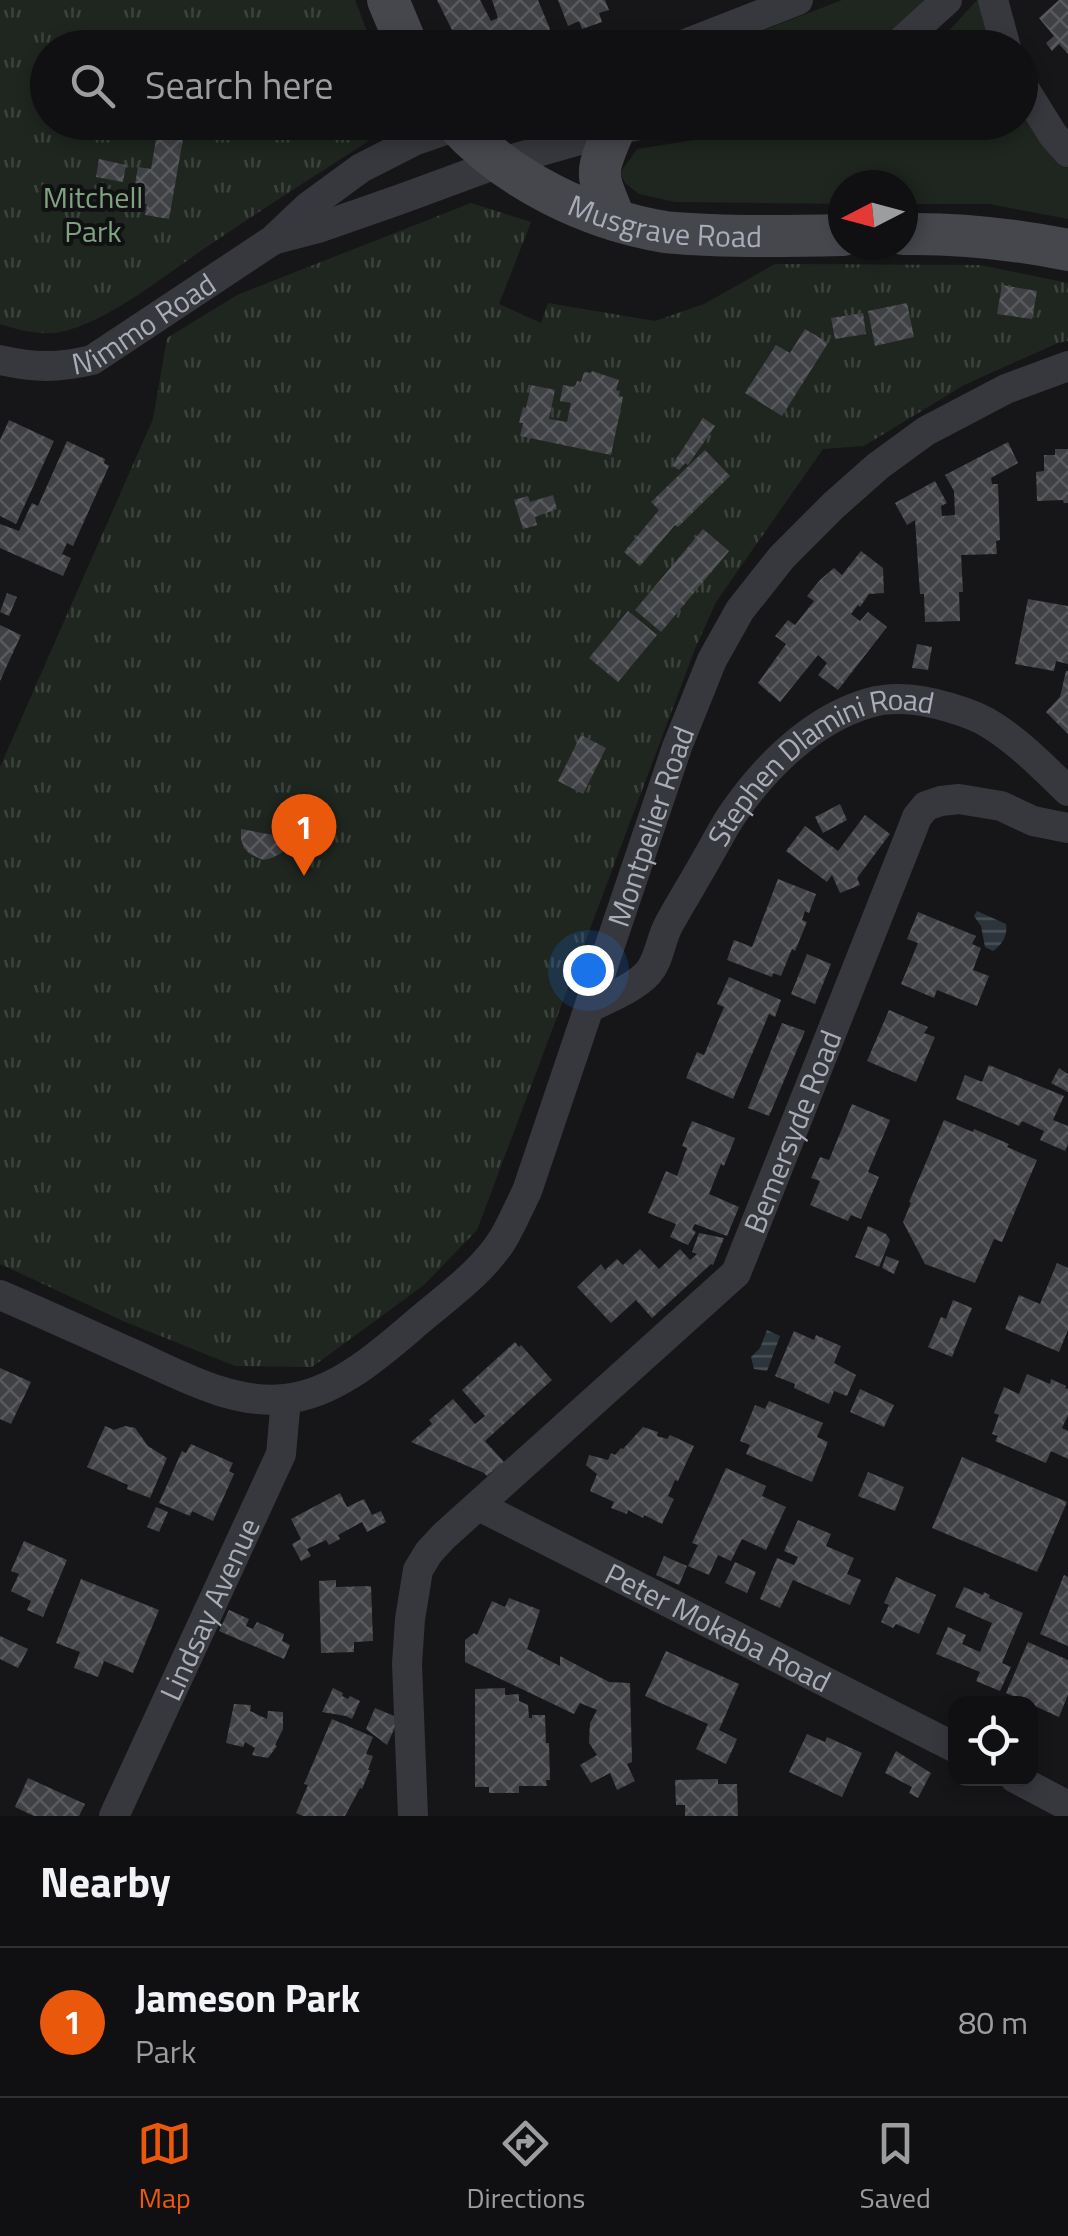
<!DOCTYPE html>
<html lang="en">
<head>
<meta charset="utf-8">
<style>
	:root { --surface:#101012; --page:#19191b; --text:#f1f3f6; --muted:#9c9d9f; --line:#303032; --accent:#ea580c }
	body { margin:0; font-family:"Titillium Web",sans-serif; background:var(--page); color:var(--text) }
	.controls { position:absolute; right:30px; bottom:30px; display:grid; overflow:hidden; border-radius:20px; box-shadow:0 5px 15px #0003 }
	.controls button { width:90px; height:90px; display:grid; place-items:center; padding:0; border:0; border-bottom:2px solid var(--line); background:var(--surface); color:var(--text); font:50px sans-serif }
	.compass { position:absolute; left:828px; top:170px; width:90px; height:90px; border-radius:50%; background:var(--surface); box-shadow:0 5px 15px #0003; rotate:264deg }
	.you { position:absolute; left:588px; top:970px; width:35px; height:35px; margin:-25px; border:8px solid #fff; border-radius:50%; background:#1a73e8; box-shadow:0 0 0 15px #1a73e833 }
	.badge { display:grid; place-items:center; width:65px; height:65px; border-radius:50%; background:var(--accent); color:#fff; font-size:32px; font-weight:700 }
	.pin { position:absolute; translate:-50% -82px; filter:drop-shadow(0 2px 5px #0008) }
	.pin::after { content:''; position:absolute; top:52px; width:35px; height:30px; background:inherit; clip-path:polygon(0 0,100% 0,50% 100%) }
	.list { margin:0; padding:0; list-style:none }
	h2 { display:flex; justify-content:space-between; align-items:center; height:130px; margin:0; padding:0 40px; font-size:42px }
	h2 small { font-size:32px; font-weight:400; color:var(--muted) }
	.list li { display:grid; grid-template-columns:65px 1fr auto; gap:30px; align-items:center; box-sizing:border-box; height:150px; padding:0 40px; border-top:2px solid var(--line) }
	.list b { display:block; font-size:38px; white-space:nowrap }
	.list p { margin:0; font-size:32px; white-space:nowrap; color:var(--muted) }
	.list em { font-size:32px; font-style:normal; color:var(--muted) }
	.icon { flex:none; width:55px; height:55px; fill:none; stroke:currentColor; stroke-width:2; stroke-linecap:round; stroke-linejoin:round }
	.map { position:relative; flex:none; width:1068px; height:1816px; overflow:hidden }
	.search { position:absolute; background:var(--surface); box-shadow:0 5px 15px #0003; left:30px; right:30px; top:30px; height:110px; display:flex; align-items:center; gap:25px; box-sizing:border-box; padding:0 35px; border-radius:55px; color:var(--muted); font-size:38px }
	.sheet { height:280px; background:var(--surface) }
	nav { display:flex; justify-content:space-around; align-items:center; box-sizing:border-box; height:140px; border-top:2px solid var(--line); background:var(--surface); font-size:28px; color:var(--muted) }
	nav a { display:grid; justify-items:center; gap:5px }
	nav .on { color:var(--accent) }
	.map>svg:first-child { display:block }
	.grass { fill:#1e261f }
	.park { fill:url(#park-tufts) }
	.water { fill:url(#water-rules) }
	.building { fill:url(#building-cross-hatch) }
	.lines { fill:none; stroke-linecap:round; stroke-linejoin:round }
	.street { stroke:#37383d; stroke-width:30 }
	.secondary { stroke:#45474d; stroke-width:42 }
	.labels { text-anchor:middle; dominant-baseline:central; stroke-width:8; stroke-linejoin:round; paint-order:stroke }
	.park-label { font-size:30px; fill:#7fa381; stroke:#111113 }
	.street-label { font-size:30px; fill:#a8adb8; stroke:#111113 }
</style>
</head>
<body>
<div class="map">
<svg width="1068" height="1816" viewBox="0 0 1068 1816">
	<defs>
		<pattern id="park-tufts" width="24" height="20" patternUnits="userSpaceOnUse" patternTransform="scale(2.5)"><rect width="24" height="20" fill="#1e261f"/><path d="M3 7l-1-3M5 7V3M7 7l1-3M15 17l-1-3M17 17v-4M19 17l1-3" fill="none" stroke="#3c433d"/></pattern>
		<pattern id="water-rules" width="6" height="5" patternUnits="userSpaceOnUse" patternTransform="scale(2.5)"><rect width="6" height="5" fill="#2c353c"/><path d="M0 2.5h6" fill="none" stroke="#485056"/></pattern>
		<pattern id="building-cross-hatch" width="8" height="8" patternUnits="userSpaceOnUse" patternTransform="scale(2.5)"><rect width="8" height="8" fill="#404145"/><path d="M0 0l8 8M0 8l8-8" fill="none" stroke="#595a5e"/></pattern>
	</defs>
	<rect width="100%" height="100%" fill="#161618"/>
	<path class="grass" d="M842,0H931L886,41L876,47L717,48Z
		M977,0H986L997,47L933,48Z
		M1021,96L1055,154L1068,168V219L989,204H903V185H843V204L675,202L639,194L625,183L620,173L637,149L750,131L784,123L1020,122Z"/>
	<path class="park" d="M0,0H355L373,47L48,48V122L391,123L364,144C312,178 259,211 208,246C166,274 110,321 61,332C41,336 19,330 0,324Z
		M471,203L531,222L499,304L541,323L548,303L655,321L704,304L775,264L980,265L1068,283V341L1058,343L964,385L864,446L823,449L716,602L695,649L477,1230L424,1285L312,1367L235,1366L123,1321L0,1264V767L153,419L167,338L237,295Z"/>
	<path class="water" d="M977,911L1006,924C1008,935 1002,945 993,951L985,947L981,926L974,916Z
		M767,1330L780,1336L767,1371L754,1369L751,1357L760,1348Z"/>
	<path class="building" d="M437,0H480L491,21L498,18L492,0H538L550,29L540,38L544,48H461Z
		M558,0H605L609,10L599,13L602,22L582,29L579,21L568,26Z
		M1059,0H1068V54L1059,44L1052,51L1046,43L1054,36L1039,18Z
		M159,122H186L169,219L145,215L147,204L132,201L138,167L151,169Z
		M99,159L126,165L123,182L96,177Z
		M1002,285L1037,291L1032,319L997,314Z
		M907,303L914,337L875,346L868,311Z
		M863,313L866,334L835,339L831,318Z
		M805,329L828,343L782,416L745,393L776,345L790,353Z
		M592,371L619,380L616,390L620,391L619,396L623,397L611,455L520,436L523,423H519L523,407L526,408L531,385L555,390L549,419L567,422L571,403L560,401L563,385L575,387L577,381L581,382L584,372L591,373Z
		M703,418L715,426L688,465L685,463L679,470L672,465Z
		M9,420L54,441L16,524L0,516V440Z
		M67,441L105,459L104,463L109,466L73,546L67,543L62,554L71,558L63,576L0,548V524L19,531L32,503L38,506Z
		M1008,442L1018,463L991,478L992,484H998L1000,540L996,541L997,554L961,555L963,592H959L960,621L925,622L924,594H920L915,520L907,525L895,503L935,481L947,503L941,506L942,516L955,515L954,491L945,475Z
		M1055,449H1068V503H1064L1063,500L1037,501L1036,472L1044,471V455H1055Z
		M705,450L730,476L678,527L675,525L640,566L624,552L659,510L651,502Z
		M553,495L557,509L535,517L537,525L523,529L514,500L528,496L530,502Z
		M703,529L729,551L661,632L635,610Z
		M861,551L883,568L884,593L869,594L860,607L858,605L851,614L860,621L868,612L887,627L838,690L818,675L827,663L818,655L780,702L758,683L786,644L775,636L788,620L795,625L814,601L807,596L820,580L834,568L842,575Z
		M7,593L17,597L9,616L0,612Z
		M1028,599L1068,606V664L1056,661L1054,671L1015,664Z
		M628,611L657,635L618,682L589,658Z
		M0,625L21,635L0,681Z
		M917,644L932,647L928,670L912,668Z
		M1066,671H1068V734L1046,712L1060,697Z
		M581,735L606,748L583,794L558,781Z
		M840,804L847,820L823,833L815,817Z
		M865,815L890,834L857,878L860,885L840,893L832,875L827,882L786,851L805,826L838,851Z
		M241,829L273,835L290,838L283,852L272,858L263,860L250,854L244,848L241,839Z
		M778,879L816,894L809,913L805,911L802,920L807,922L795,951L792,949L781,976L773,973L772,977L727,960L734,940L752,947Z
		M918,912L976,936L972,944L981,948L973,970L989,976L977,1006L937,990L934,998L901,984L918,943L907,939Z
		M807,954L831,964L815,1004L791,994Z
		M729,977L781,1000L775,1017L769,1014L733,1099L686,1078L697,1052L704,1055L724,1007L717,1004Z
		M889,1010L928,1027L924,1033L935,1037L916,1082L867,1061Z
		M782,1023L805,1031L769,1116L748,1108Z
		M989,1065L1064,1096L1053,1120L1068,1126V1144L1065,1151L1040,1140L1044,1131L1022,1121L1019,1126L956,1099L965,1075L982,1082Z
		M1059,1068L1068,1074V1092L1051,1083Z
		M852,1104L890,1120L868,1172L879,1177L861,1219L851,1215L848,1221L810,1205L820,1181L811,1178L820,1157L829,1160Z
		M944,1120L973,1132L974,1129L1009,1144L1007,1147L1037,1160L1002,1242L994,1239L975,1283L925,1264L903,1222L911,1203L909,1202Z
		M692,1121L735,1138L724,1166L721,1164L709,1194L739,1207L727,1236L695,1224L692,1229L696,1232L688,1245L670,1237L676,1224L648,1213L666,1171L677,1176L687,1148L682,1146Z
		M868,1226L886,1234L890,1240L879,1267L855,1257Z
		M699,1233L724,1238L713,1265L711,1264L652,1318L636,1300L611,1323L577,1287L601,1264L605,1270L617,1259L623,1265L640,1249L659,1269L680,1249L690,1260L697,1254L692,1252Z
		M886,1256L899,1261L894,1274L882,1268Z
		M1057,1263L1068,1268V1330L1059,1352L1005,1329L1019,1295L1040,1304Z
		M953,1300L972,1308L952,1357L928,1347L941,1317L946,1319Z
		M794,1331L814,1340L816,1335L841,1346L834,1363L856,1375L847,1396L834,1391L829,1404L794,1388L795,1384L775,1376Z
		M515,1342L519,1347L521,1345L552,1380L485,1441L504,1462L487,1476L484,1473L411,1442L432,1424L429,1420L453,1399L475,1424L485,1416L462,1390Z
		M0,1368L31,1382L11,1424L0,1419Z
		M1027,1374L1050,1384L1051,1379L1066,1386L1065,1388L1068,1389V1415L1062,1428L1068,1431V1459L1051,1451L1046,1463L995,1441L998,1436L992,1434L999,1415L994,1413L1004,1387L1019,1394Z
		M860,1389L894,1405L884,1427L850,1412Z
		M769,1401L823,1423L817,1437L828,1442L812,1482L746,1454L750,1445L740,1441L755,1405L765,1409Z
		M105,1426L114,1430L125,1426L135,1428L148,1446L167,1458L150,1498L127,1489L128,1485L87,1467Z
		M643,1427L658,1432L657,1436L667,1439L670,1435L694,1446L678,1481L675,1480L668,1496L674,1499L662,1524L644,1515L643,1518L628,1510L627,1514L611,1508L614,1502L590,1491L597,1474L586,1465L589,1455L608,1460L611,1453L615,1455L621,1448L623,1449Z
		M191,1444L233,1463L229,1471L234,1474L213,1521L192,1511L190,1516L159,1503L182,1451L186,1453Z
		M962,1457L1067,1502L1037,1572L932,1528Z
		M726,1468L766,1486L762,1496L786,1507L766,1550L742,1539L731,1561L718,1555L709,1575L688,1566L698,1545L692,1543Z
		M868,1472L904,1487L895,1511L858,1496Z
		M340,1493L347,1507L364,1499L372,1515L381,1511L386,1522L367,1532L362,1522L338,1535L340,1539L329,1545L326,1540L307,1549L311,1556L301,1561L292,1544L301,1539L291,1519Z
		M156,1507L168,1512L159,1532L147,1527Z
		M798,1520L831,1534L826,1546L854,1558L847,1574L861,1580L850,1605L793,1580L780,1608L760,1599L777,1558L794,1565L798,1557L784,1551Z
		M24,1541L67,1560L43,1617L27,1610L31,1601L11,1591L19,1574L11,1571Z
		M664,1556L687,1566L679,1585L656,1575Z
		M735,1562L756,1572L747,1593L725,1583Z
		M1064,1575L1068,1577V1646L1040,1634Z
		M896,1577L936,1595L919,1634L896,1624L893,1628L881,1622L889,1605L884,1603Z
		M81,1579L159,1610L133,1673L104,1661L98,1677L74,1668L80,1652L56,1643Z
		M336,1580V1587L371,1586L373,1641L354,1642V1652L321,1653L319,1581Z
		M964,1587L983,1595L984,1592L990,1595L989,1598L1023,1613L1002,1663L1011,1667L1000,1691L976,1681L980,1672L936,1654L948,1627L966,1635L962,1644L980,1652L992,1623L955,1607Z
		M509,1598L540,1610L527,1649L560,1666V1656L609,1682L630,1683L632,1762L627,1764L635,1781L617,1790L610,1773L591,1783L580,1765L597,1755L589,1743L590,1723L597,1710L580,1703L574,1714L465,1662V1640L474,1633L477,1635L492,1601L505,1607Z
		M229,1610L249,1619L246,1626L253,1629L257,1622L284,1634L282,1641L290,1645L284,1659L219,1631Z
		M0,1636L28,1649L18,1668L0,1659Z
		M1028,1642L1068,1660V1695L1059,1717L1006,1693Z
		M666,1651L739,1684L719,1730L737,1739L726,1764L696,1749L708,1724L645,1696Z
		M333,1688L343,1693L342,1696L348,1699L350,1696L360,1701L352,1719L346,1716L322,1712Z
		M505,1688V1695L519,1694V1701L528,1705L529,1718H532V1715H545L546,1743H549L550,1780H546L547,1786H519V1793H489V1787H475V1689Z
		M234,1704L251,1705L250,1711L267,1719L268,1711L283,1712V1729L275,1745L277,1746L268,1758L252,1755L255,1748L245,1742L243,1747L226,1743Z
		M375,1708L399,1718L387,1745L366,1729Z
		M332,1719L373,1737L366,1754L373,1756L368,1770H370L362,1789L360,1788L345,1816H303L296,1813L308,1785L304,1784Z
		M807,1734L825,1742L827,1737L862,1753L842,1797L789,1772Z
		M896,1751L931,1773L918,1798L909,1793L912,1787L885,1773Z
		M28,1778L85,1804L79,1816H34L15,1807Z
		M718,1779V1784H737L738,1816H685V1805H676L675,1780Z"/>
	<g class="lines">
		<g class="street">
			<path d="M993,0L1006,48"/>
			<path d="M675,48L798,0"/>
			<path d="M894,48L947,0"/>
			<path d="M1020,82L1053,135L1068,152"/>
			<path d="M276,239L318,228L401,199L499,163L614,130L656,122"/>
			<path id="s1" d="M0,360C35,368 58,368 92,360L273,240L309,206L361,168L416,140L468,122"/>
			<path id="s2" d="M589,1008C608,998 633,989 648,973C660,959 660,940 669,924C681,902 695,880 707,858C716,843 724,826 734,812C766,766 813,719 869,703C896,695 925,700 951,708C965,712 981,718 993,726C1021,744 1044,768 1068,791"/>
			<path id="s3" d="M0,1295C42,1313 84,1332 126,1351C175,1372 229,1405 285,1399C335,1394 379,1355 415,1324C445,1298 482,1273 503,1239C512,1224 519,1207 527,1191L677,747L712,660L740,610L782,557L834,505L878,466L926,431L1006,389L1068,366"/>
			<path id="s4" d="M479,1506L956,1748"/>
			<path d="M1015,1778L1068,1806"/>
			<path id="s5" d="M114,1816L281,1454L286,1399"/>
			<path id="s6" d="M413,1816L407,1664L410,1619L418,1570L429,1552L444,1536L736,1273L912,830L917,817L926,806L941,801L959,799L1001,806L1033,821L1068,828"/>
		</g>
		<g class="secondary">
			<path d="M388,0L408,48"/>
			<path id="s7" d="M455,122C508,180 587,219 665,232C680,234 696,234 711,235C755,237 799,236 843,235"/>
			<path d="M614,130C593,177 597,174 615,220"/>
			<path d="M903,234C959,233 1013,239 1068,250"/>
		</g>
	</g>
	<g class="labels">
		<g class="park-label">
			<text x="93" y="197">Mitchell<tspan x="93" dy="34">Park</tspan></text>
		</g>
		<g class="street-label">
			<text stroke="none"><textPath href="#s7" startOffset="240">Musgrave Road</textPath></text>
			<text stroke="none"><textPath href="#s1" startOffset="155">Nimmo Road</textPath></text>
			<text stroke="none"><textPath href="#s2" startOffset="355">Stephen Dlamini Road</textPath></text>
			<text stroke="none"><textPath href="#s3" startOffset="1020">Montpelier Road</textPath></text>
			<text stroke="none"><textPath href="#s6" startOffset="835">Bemersyde Road</textPath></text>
			<text stroke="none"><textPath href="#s5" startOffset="228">Lindsay Avenue</textPath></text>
			<text stroke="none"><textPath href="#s4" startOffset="268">Peter Mokaba Road</textPath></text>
		</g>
	</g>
</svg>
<div class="controls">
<button><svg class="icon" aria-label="locate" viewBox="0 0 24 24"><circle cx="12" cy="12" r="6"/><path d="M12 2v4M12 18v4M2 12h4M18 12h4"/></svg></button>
</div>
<svg class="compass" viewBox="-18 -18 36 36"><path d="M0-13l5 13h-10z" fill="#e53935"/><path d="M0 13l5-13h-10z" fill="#9c9d9f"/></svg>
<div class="you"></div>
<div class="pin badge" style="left:304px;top:876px">1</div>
<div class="search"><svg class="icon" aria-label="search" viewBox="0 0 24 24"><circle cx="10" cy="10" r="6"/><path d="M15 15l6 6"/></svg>Search here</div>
</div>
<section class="sheet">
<h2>Nearby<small></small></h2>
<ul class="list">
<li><span class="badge">1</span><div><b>Jameson Park</b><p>Park</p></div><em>80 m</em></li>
</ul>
</section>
<nav>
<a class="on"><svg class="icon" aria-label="map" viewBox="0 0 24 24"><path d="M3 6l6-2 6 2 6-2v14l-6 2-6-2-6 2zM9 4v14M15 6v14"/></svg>Map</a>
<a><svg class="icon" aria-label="directions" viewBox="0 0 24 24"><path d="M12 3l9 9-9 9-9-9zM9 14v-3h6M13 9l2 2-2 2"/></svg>Directions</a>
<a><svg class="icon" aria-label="saved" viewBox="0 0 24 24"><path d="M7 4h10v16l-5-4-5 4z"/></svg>Saved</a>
</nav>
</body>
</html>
